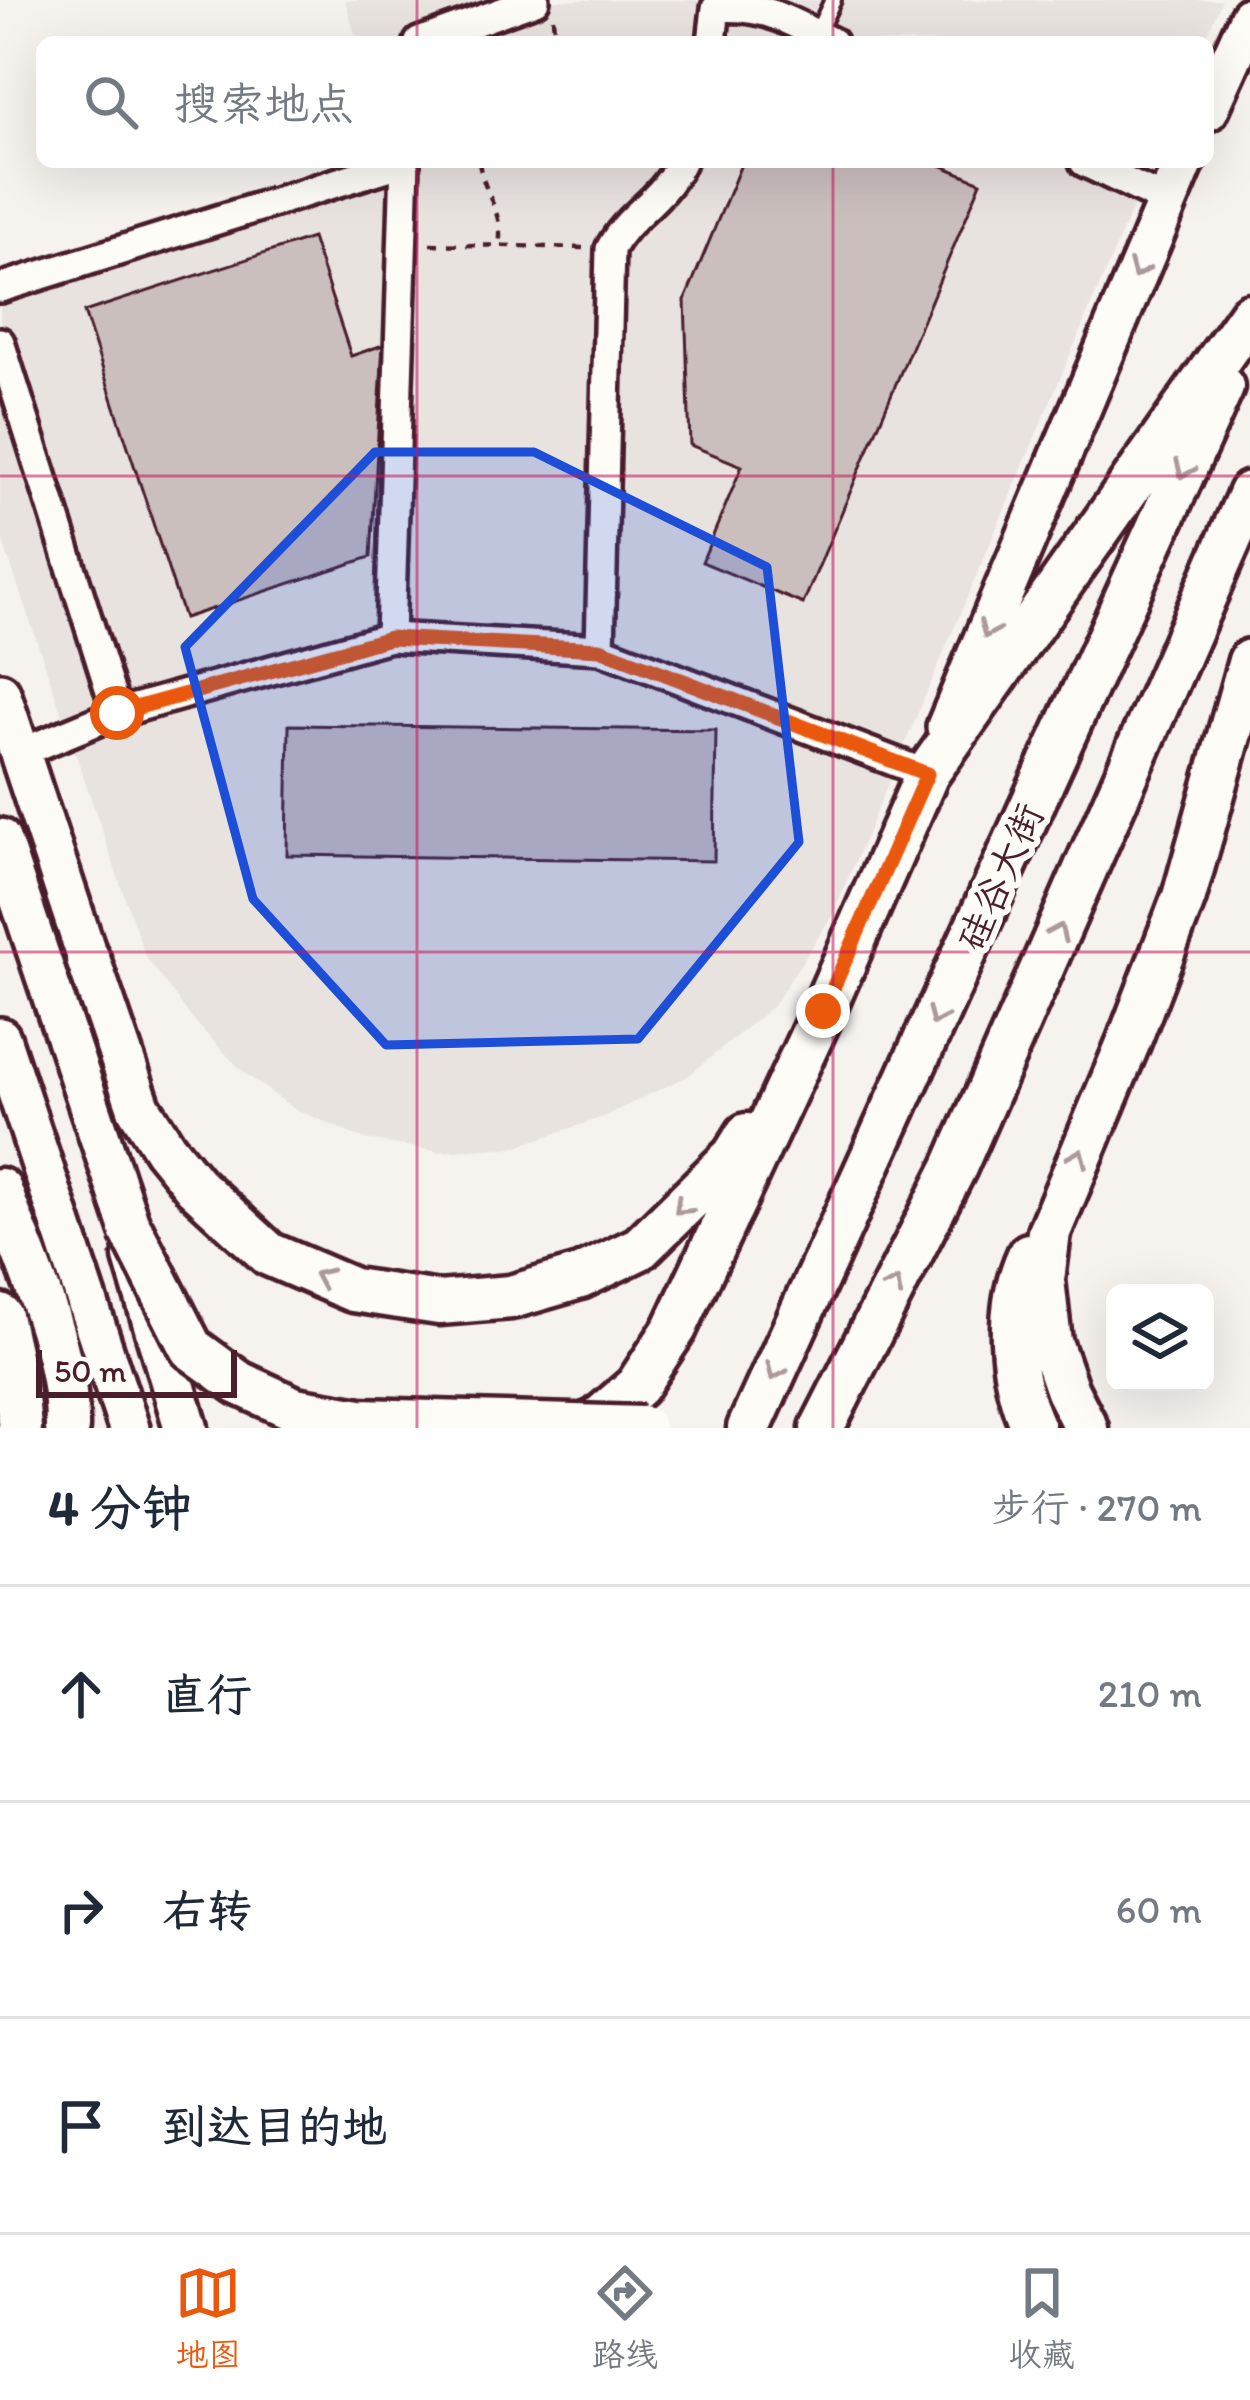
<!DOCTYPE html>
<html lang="zh">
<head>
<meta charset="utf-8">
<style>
	:root { --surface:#fff; --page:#f2f2f3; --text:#1f2937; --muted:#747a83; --line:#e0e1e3; --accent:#ea580c }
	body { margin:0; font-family:Itim,"LXGW WenKai TC",sans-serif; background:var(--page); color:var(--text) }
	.controls { position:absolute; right:36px; bottom:36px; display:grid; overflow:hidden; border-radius:18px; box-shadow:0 12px 48px #0002 }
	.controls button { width:108px; height:108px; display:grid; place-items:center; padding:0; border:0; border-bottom:3px solid var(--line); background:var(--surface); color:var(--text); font:60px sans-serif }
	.scale { position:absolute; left:36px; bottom:30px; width:201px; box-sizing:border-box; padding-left:12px; border:6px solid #4a1f2b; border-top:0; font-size:33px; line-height:42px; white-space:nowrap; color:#4a1f2b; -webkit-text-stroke:9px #fdfcf7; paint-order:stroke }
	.stop { position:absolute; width:36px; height:36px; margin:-27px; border:9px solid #ea580c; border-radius:50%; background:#fff }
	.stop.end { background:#ea580c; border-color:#fff; box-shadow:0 3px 12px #0008 }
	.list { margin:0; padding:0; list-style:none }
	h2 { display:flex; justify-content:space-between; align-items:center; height:156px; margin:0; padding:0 48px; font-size:51px }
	h2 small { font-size:39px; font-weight:400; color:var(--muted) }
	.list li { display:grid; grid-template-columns:78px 1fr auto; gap:36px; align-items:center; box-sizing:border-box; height:216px; padding:0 48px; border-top:3px solid var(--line) }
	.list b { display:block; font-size:45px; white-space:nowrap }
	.list em { font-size:39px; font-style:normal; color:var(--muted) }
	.icon { flex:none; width:66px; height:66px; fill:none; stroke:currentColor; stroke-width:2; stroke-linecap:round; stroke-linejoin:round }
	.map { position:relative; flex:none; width:1250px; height:1428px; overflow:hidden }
	.search { position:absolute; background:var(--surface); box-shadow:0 12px 48px #0002; left:36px; right:36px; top:36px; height:132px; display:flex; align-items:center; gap:30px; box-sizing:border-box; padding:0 42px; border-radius:18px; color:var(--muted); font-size:45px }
	.sheet { height:804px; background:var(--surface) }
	nav { display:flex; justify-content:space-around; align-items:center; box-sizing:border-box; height:168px; border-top:3px solid var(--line); background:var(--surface); font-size:33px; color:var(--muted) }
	nav a { display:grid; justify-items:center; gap:6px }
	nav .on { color:var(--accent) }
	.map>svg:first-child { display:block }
	.built { fill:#e9e3e0 }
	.building { fill:#cbbfbe; stroke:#4a1f2b; stroke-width:3 }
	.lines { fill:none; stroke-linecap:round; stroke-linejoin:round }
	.lane-casing { stroke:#4a1f2b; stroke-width:22 }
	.street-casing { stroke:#4a1f2b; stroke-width:36 }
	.secondary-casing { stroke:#4a1f2b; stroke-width:48 }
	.primary-casing { stroke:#4a1f2b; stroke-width:51 }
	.path { stroke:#4a1f2b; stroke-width:4.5; stroke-dasharray:9 9; stroke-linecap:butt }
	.lane { stroke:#fdfcf7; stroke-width:14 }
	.street { stroke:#fdfcf7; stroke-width:27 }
	.secondary { stroke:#fdfcf7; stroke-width:39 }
	.primary { stroke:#fdfcf7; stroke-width:42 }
	.primary-bridge-casing { stroke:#4a1f2b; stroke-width:51; stroke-linecap:butt }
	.primary-bridge { stroke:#fdfcf7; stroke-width:42 }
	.oneway { stroke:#ac999b }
	.route { stroke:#ea580c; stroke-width:15 }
	.marked { fill:#1d4ed8; fill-opacity:0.2; stroke:#1d4ed8; stroke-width:9; stroke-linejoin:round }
	.grid { fill:none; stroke:#c2185b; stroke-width:3; stroke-opacity:0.55 }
	.labels { text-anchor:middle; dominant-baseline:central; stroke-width:12; stroke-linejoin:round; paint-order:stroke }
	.street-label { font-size:39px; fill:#4a1f2b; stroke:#fdfcf7 }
</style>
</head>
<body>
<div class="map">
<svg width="1250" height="1428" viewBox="0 0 1250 1428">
	<rect width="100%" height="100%" fill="#f6f3ef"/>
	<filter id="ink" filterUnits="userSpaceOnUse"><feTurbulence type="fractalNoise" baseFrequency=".00833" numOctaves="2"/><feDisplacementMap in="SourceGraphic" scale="24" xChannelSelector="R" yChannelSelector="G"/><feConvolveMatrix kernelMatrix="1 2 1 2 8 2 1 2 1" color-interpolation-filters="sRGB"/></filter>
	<g filter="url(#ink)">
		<path class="built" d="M345,0H1222L1204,42H357Z
			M379,162H1152L832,916L773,1006L688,1076L603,1117L516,1147L440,1152L363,1139L291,1107L243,1072L192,1019L145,956L0,534V274Z"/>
		<path class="building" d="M742,162H933L981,182L803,604L702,562L742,466L690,445L685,300Z
			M312,238L351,356L383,345L371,557L184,618L84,312Z
			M289,725L716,730L714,861L287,855Z"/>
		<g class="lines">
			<defs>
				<path id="lane" d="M816,35L833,0"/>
				<path id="street" d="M419,42L535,0
					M712,42L716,8C766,4 788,21 832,42
					M1084,162L1166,201
					M0,288L403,162
					M0,342L117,713
					M390,637L405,162
					M600,649L610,249C629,213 661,203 681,162
					M20,753L117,713L390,637L600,649L927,774"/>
				<path id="secondary" d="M1208,110L1250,17
					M0,693L88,959
					M947,727L1184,162
					M0,839L131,1230
					M0,1038L129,1428"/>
				<path id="primary" d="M88,959L139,1108L165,1149L195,1186L269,1254L353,1290L439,1303L511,1297L580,1277L640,1248L734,1156L747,1135
					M0,1190C27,1265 68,1347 67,1428
					M1029,1255C1005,1307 1009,1376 1033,1428
					M135,1257L186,1428
					M0,1316L16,1387L20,1428
					M580,1428L598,1420L637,1386L675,1328L823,1011L927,774L1250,315
					M749,1428L1222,387
					M822,1428L955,1167L1250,493
					M1086,1428L1067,1391L1050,1342L1043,1280L1049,1232L1129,1041L1184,897L1250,661"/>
			</defs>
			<use href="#lane" class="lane-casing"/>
			<use href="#street" class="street-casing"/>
			<use href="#secondary" class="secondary-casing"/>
			<use href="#primary" class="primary-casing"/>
			<path class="path" d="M553,18L555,42
				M479,162C483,193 505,214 499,246
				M430,244L586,248"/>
			<use href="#lane" class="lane"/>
			<use href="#street" class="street"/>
			<use href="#secondary" class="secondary"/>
			<use href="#primary" class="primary"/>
			<defs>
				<path id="primary-bridge" d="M131,1230L191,1348L239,1383L295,1409L360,1420L643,1428"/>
			</defs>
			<use href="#primary-bridge" class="primary-bridge-casing"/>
			<use href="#primary-bridge" class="primary-bridge"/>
		</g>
		<defs><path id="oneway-chevron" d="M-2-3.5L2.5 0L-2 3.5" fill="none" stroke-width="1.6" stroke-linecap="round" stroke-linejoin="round" transform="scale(3)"/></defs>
		<g class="oneway">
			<use href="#oneway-chevron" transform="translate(1138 270) rotate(113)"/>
			<use href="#oneway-chevron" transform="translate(1184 470) rotate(114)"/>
			<use href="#oneway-chevron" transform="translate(988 630) rotate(113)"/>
			<use href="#oneway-chevron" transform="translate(1058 932) rotate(-66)"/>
			<use href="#oneway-chevron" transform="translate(936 1017) rotate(114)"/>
			<use href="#oneway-chevron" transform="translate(1078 1157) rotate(-67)"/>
			<use href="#oneway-chevron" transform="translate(682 1207) rotate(136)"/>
			<use href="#oneway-chevron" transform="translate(322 1277) rotate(-156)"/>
			<use href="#oneway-chevron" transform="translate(894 1286) rotate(-63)"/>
			<use href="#oneway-chevron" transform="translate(775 1372) rotate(114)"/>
		</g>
	</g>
	<g class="lines" filter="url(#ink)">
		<path class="route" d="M117,713L390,638L600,649L927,774L823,1011"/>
	</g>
	<path class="marked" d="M375,452H534L767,567L799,842L638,1039L386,1045L253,899L185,647Z"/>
	<path class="grid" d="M417,0V42M833,0V42M417,162V1428M833,162V1428M0,476H1250M0,952H1250"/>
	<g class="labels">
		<g class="street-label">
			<text transform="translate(1000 877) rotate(-66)">硅谷大街</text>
		</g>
	</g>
</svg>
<div class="controls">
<button><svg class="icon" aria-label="layers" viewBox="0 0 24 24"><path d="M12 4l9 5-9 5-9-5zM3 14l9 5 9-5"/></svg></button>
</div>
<div class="scale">50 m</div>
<div class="stop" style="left:117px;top:713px"></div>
<div class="stop end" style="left:823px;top:1011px"></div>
<div class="search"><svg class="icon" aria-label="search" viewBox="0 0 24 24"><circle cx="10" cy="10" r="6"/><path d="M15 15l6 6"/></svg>搜索地点</div>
</div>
<section class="sheet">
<h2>4 分钟<small>步行 · 270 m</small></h2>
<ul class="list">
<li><svg class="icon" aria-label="ahead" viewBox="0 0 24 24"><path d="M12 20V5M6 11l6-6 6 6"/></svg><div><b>直行</b></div><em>210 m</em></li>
<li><svg class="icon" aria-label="right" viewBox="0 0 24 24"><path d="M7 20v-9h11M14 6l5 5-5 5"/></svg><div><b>右转</b></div><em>60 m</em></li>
<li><svg class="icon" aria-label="arrive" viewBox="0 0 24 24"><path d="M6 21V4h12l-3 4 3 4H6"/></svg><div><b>到达目的地</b></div></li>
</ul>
</section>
<nav>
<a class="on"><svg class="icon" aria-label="map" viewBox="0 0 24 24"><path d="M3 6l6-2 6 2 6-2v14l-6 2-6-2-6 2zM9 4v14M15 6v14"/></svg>地图</a>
<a><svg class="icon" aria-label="directions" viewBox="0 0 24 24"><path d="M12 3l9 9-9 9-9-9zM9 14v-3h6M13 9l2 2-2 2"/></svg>路线</a>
<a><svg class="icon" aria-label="saved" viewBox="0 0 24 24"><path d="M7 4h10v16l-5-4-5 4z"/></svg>收藏</a>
</nav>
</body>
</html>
